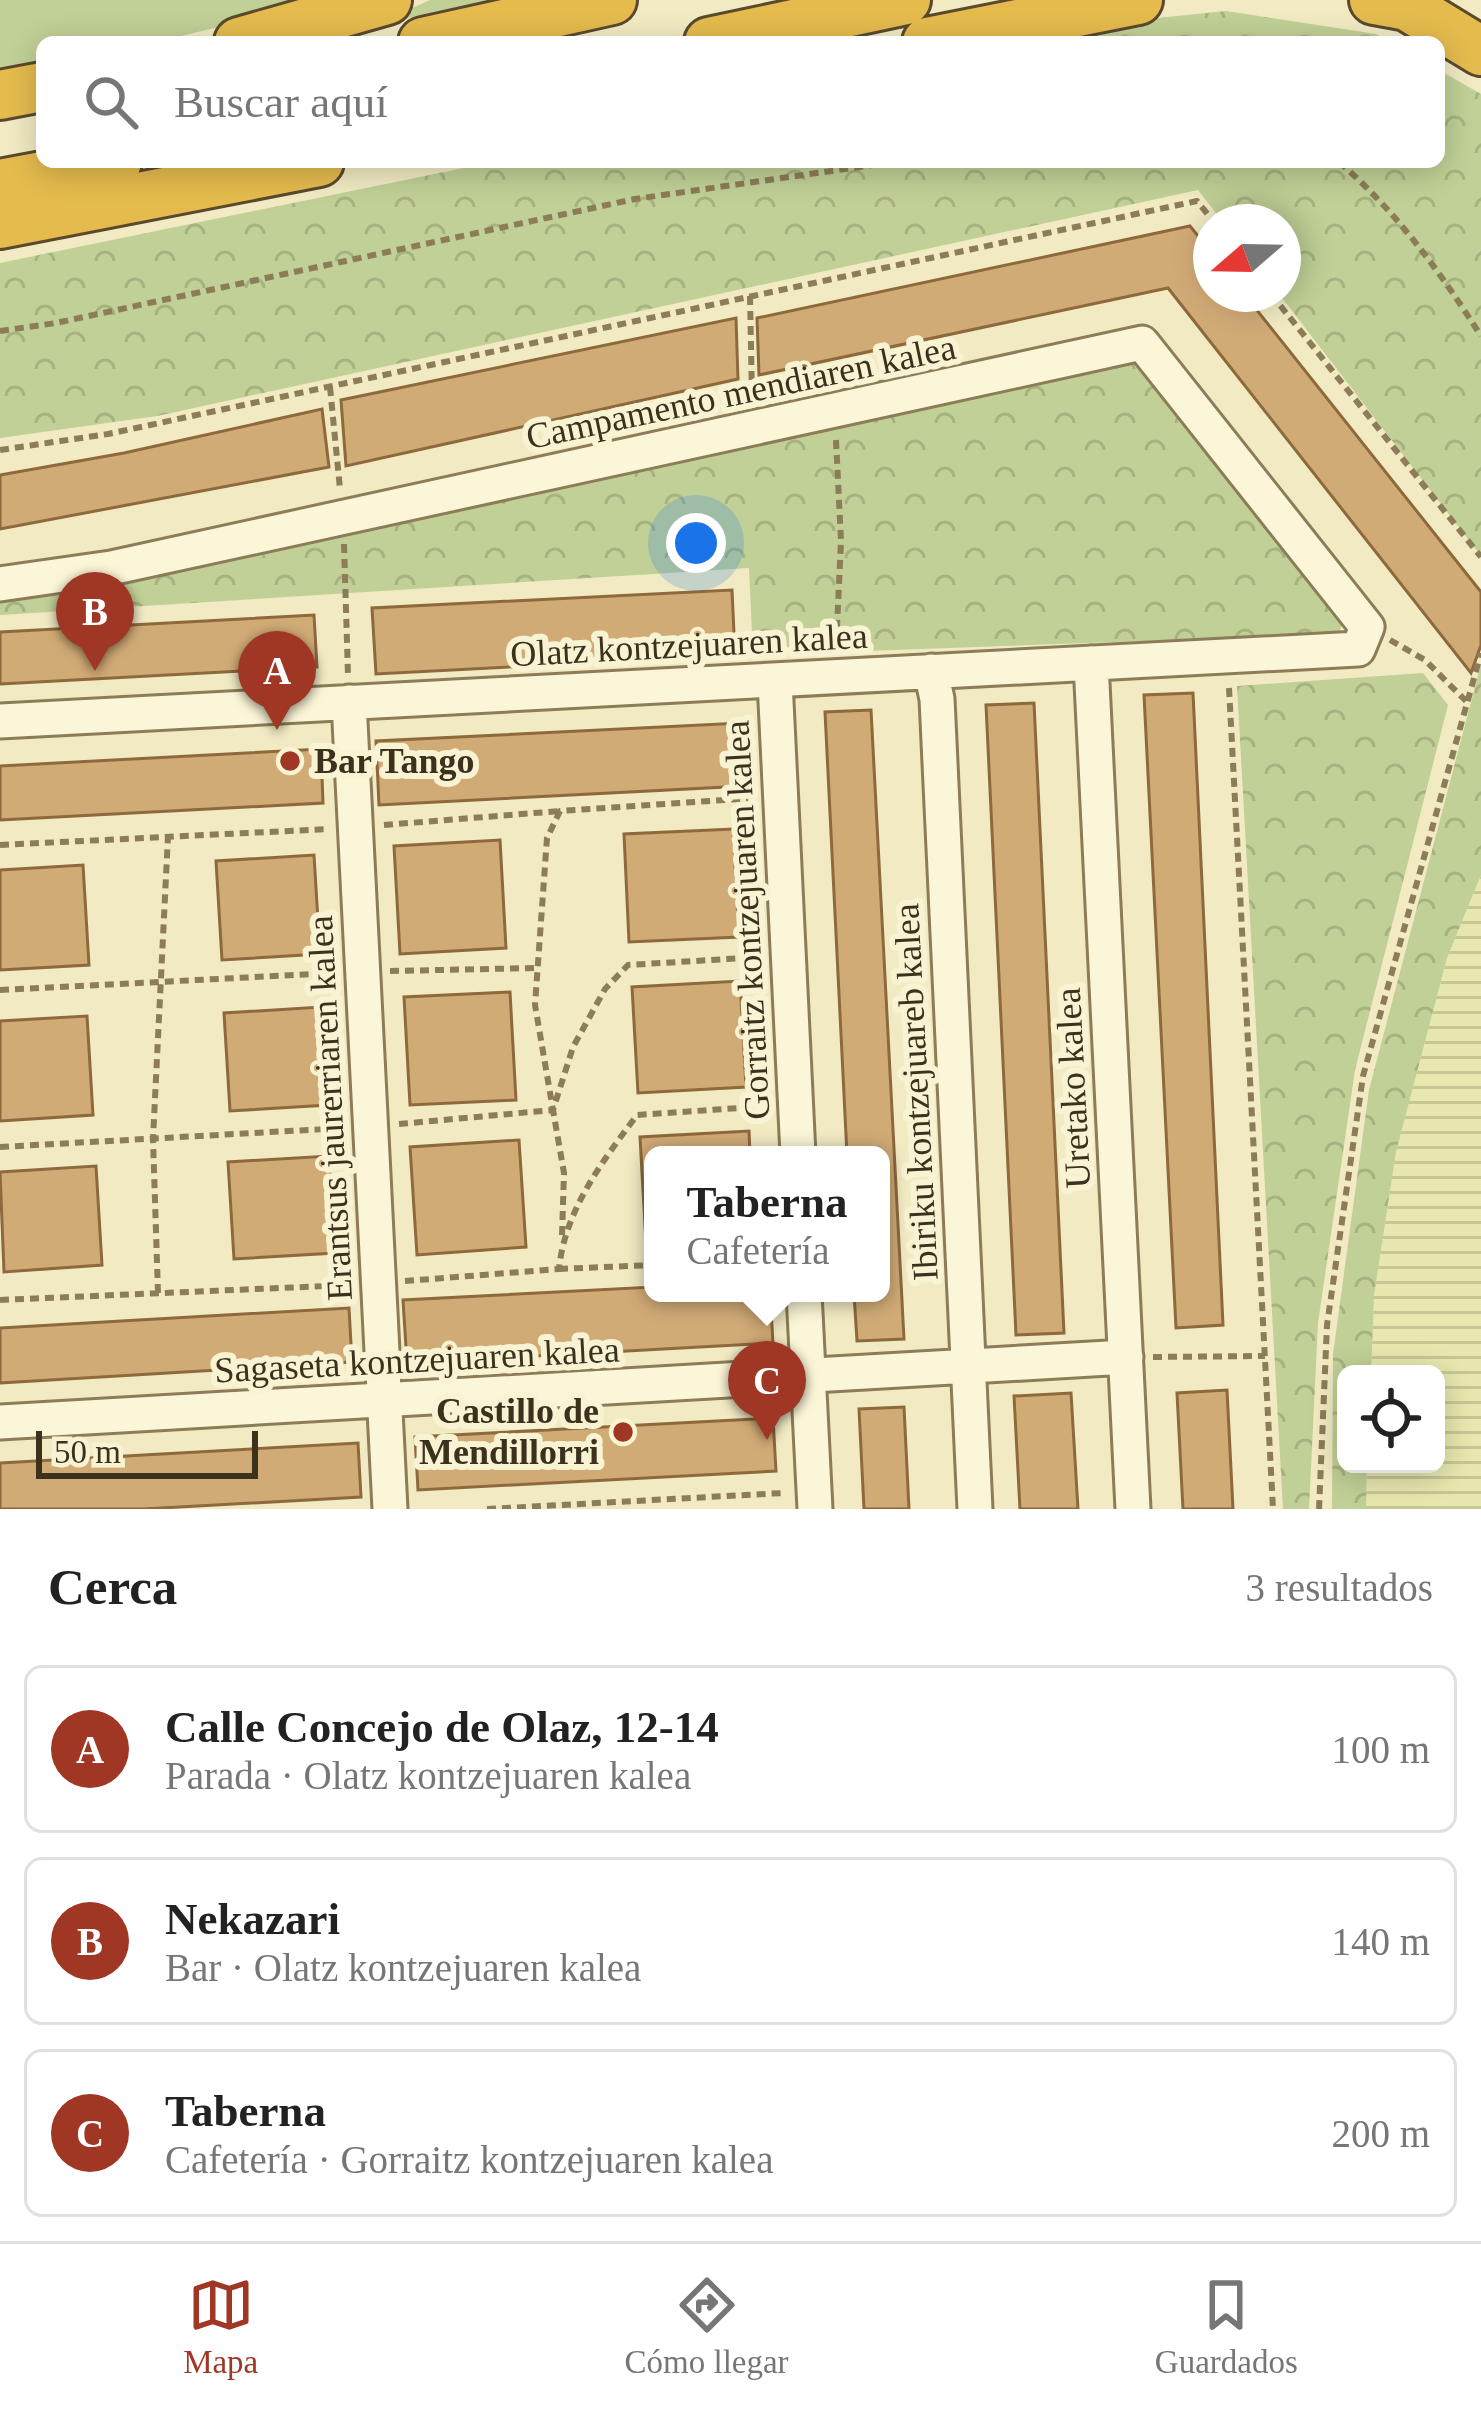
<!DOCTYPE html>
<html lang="es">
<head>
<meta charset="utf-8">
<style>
	:root { --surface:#fff; --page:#f2f2f2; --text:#222; --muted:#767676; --line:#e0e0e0; --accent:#9f3724 }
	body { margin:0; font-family:"Times New Roman",serif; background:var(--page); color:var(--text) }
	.controls { position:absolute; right:36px; bottom:36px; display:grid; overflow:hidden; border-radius:18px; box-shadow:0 6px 30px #0003 }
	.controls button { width:108px; height:108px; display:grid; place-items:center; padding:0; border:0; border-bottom:3px solid var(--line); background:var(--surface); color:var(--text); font:60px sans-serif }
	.compass { position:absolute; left:1193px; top:204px; width:108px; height:108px; border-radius:50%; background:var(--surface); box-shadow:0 6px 30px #0003; rotate:250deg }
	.scale { position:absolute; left:36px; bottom:30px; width:222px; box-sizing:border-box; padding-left:12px; border:6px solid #3b311d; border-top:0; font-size:33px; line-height:42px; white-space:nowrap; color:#3b311d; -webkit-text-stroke:9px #f8f3d3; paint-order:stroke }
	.you { position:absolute; left:696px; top:543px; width:42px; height:42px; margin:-30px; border:9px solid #fff; border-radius:50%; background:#1a73e8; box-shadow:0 0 0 18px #1a73e833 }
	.badge { display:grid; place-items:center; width:78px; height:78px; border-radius:50%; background:var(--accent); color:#fff; font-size:39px; font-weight:700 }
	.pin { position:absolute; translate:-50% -99px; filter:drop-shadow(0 3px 6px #0008) }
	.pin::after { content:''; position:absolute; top:63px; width:42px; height:36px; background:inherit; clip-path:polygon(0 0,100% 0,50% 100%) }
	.popup { position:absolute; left:644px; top:1146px; width:246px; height:156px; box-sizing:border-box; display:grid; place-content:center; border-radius:18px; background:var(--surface); filter:drop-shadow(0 3px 9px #0005); font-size:39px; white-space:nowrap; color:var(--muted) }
	.popup b { font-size:45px; color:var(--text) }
	.popup::after { content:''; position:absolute; left:50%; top:100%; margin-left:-24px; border:24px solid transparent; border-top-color:var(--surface) }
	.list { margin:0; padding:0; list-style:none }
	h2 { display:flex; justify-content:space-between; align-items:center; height:156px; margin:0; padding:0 48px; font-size:51px }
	h2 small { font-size:39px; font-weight:400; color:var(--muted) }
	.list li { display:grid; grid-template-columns:78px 1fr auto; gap:36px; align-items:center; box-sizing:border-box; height:168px; margin:0 24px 24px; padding:0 24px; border:3px solid var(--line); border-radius:18px }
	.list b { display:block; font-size:45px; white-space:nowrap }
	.list p { margin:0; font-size:39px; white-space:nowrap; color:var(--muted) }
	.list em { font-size:39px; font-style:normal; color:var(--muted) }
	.icon { flex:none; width:66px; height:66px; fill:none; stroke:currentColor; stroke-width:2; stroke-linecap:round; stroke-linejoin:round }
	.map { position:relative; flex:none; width:1481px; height:1509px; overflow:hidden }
	.search { position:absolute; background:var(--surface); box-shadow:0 6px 30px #0003; left:36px; right:36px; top:36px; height:132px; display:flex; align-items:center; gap:30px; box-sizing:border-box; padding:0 42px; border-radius:18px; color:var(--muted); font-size:45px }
	.sheet { height:732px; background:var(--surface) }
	nav { display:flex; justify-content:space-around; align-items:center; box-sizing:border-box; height:168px; border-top:3px solid var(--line); background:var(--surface); font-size:33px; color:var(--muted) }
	nav a { display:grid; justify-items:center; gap:6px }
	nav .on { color:var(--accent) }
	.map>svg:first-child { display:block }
	.farmland { fill:url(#farmland-rules) }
	.grass { fill:#c0d096 }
	.park { fill:url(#park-crowns) }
	.building { fill:#d1ab76; stroke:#8d693c; stroke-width:3 }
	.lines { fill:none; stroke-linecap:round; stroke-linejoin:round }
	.minor-casing { stroke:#8c7c58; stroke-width:39 }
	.highway-casing { stroke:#5a492d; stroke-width:54 }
	.path { stroke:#8c7c58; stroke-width:6; stroke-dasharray:9 6; stroke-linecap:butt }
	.minor { stroke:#fbf6d7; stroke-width:33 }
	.highway { stroke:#e5bb4e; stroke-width:48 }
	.poi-dot { fill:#9f3724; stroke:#f8f3d3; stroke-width:4.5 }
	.labels { text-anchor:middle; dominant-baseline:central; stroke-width:12; stroke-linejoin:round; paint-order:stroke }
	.street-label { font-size:36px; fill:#3b311d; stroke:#f8f3d3 }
	.poi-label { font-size:36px; font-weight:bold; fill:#3b311d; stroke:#f8f3d3; text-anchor:start }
</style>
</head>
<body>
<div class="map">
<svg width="1481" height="1509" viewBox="0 0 1481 1509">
	<defs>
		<pattern id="farmland-rules" width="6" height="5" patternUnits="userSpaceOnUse" patternTransform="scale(3)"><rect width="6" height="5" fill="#e7e7af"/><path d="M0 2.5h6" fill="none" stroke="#c7c796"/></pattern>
		<pattern id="park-crowns" width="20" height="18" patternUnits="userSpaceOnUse" patternTransform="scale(3)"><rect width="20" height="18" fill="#c0d096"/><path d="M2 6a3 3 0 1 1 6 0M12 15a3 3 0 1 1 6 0" fill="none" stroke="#a6b381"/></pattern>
	</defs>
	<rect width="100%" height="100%" fill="#f1eac3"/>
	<path class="farmland" d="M1481,875V1509H1366L1367,1464H1436V1374H1371L1374,1296L1396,1152L1447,958Z"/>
	<path class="grass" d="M0,0H331L156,42H42V67L0,75Z
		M430,0H499L374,25Z"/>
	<path class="park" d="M1226,11L1376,34L1390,42H1031L1090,25Z
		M1439,70L1481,94V556L1279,294H1283V222H1223L1198,190L157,416L0,438V263L493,162H1439Z
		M1142,360L1346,612L1339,634L753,655L749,568L0,615V596Z
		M1481,664V875L1447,958L1396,1152L1374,1296L1371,1374H1346V1464H1367L1366,1509H1332L1333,1354L1369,1090Z
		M1423,673L1448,705L1355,1070L1318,1323L1309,1509H1283L1237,686Z"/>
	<path class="building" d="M1190,226L1211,252V294H1244L1481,592V645L1471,673L1168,288L759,375L757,318Z
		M736,318L738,379L346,466L341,400Z
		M322,409L329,467L0,529V475L124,453Z
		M732,590L735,655L376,674L372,608Z
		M314,615L317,667L0,684V632Z
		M1193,693L1223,1325L1176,1328L1144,695Z
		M1034,703L1064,1333L1016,1335L986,705Z
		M871,710L904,1339L857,1341L854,1293H881V1155H847L825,712Z
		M741,723L745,786L379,805L376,741Z
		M321,749L323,803L0,820V766Z
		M733,829L739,937L629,942L624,834Z
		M500,840L506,948L400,954L394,846Z
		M314,855L320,954L222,960L216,861Z
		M83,865L89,965L0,970V870Z
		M740,981L746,1087L638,1093L632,987Z
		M510,992L516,1100L410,1105L404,997Z
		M321,1007L328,1105L230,1111L224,1013Z
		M87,1016L93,1115L0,1121V1021Z
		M749,1131L750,1155H653V1244H646L640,1137Z
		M519,1140L526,1247L417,1255L410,1147Z
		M329,1156L335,1253L234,1259L228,1162Z
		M96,1166L102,1265L4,1272L0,1172Z
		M653,1287V1293H770L773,1343L407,1363L403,1300Z
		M349,1308L352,1362L0,1383V1328Z
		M1227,1390L1233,1509H1183L1177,1393Z
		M1071,1393L1078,1509H1020L1014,1396Z
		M904,1407L909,1509H864L859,1409Z
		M773,1418L776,1471L418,1490L415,1437Z
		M358,1443L361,1497L143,1509H0V1463Z"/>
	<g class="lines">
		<defs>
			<path id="minor" d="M0,584L111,568L1142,343L1367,627L1358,649L0,721
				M1091,663L1133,1509
				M931,671L937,699L975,1509
				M775,681L798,1155
				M349,702L390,1509
				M804,1293L815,1509
				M0,1422L1126,1357"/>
			<path id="highway" d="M1374,0L1407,6L1481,51
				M239,42L387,0
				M423,42L612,0
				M709,42L906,0
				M927,42L1138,0
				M0,95L42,87
				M0,184L117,162
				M0,224L319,162"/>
		</defs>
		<use href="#minor" class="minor-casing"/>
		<use href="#highway" class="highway-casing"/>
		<path class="path" d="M1339,162C1396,211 1441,273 1481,336
			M1271,294L1481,557
			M750,296L752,397
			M0,331L56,323L635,199L894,162
			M330,387L340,489
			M836,440L841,541L836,648
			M0,450L108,434L1197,201L1214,222
			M344,544L348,675
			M1390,640L1425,660L1466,701
			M1229,688L1273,1509
			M384,825L560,811
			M0,845L329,829
			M390,971L536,968
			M0,990L335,973
			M399,1124L553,1110L535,1005L547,838L560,811L754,798
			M0,1147L344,1128
			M562,1235L564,1173L553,1110L573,1047L605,989L628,965L761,957
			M559,1269L653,1265
			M405,1281L559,1269C565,1210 602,1162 637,1115L769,1106
			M158,1293L153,1139L168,836
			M0,1300L350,1285
			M1153,1357L1265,1356
			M487,1509L783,1493
			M1319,1509L1327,1325L1363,1076L1481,653"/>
		<use href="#minor" class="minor"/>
		<use href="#highway" class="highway"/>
	</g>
	<g class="poi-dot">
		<circle cx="290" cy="761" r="12"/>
		<circle cx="623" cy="1432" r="12"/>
	</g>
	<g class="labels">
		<g class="street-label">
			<text transform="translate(741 392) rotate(-12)">Campamento mendiaren kalea</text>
			<text transform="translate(689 645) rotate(-3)">Olatz kontzejuaren kalea</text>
			<text transform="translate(747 920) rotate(-93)">Gorraitz kontzejuaren kalea</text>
			<text transform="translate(1073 1088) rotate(-93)">Uretako kalea</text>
			<text transform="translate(916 1092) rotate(-93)">Ibiriku kontzejuareb kalea</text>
			<text transform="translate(330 1108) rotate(-93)">Erantsus jaurerriaren kalea</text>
			<text transform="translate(417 1360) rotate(-3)">Sagaseta kontzejuaren kalea</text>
		</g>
		<g class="poi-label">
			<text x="314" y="761">Bar Tango</text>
			<text x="599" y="1411" text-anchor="end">Castillo de<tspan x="599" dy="41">Mendillorri</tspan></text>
		</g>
	</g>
</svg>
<div class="controls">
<button><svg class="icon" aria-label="locate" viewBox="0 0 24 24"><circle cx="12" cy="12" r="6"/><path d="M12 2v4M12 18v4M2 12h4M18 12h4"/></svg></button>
</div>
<svg class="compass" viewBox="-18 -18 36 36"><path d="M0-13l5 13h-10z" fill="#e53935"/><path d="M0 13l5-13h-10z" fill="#767676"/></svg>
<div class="scale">50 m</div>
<div class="you"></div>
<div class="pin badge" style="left:277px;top:730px">A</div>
<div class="pin badge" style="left:95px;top:671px">B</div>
<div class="pin badge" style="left:767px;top:1440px">C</div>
<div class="popup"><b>Taberna</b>Cafetería</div>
<div class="search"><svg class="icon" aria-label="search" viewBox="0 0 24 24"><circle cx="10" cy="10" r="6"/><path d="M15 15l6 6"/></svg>Buscar aquí</div>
</div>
<section class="sheet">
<h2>Cerca<small>3 resultados</small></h2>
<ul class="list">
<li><span class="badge">A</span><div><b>Calle Concejo de Olaz, 12-14</b><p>Parada · Olatz kontzejuaren kalea</p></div><em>100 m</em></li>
<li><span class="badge">B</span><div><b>Nekazari</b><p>Bar · Olatz kontzejuaren kalea</p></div><em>140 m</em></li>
<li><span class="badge">C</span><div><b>Taberna</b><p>Cafetería · Gorraitz kontzejuaren kalea</p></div><em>200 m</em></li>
</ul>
</section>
<nav>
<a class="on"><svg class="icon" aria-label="map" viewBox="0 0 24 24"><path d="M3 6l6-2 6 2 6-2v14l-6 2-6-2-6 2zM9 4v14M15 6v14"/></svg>Mapa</a>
<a><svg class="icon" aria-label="directions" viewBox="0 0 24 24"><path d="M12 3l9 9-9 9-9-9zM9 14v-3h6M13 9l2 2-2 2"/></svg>Cómo llegar</a>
<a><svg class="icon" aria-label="saved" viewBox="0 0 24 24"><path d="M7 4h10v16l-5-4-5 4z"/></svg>Guardados</a>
</nav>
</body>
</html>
